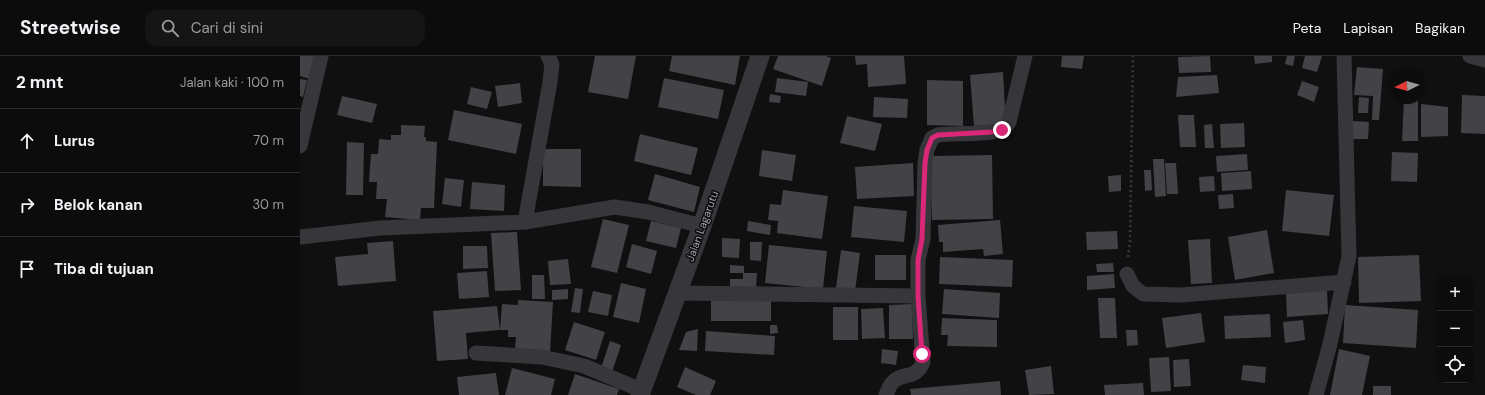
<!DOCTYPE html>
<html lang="id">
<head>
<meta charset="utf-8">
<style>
	:root { --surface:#0c0c0d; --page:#151516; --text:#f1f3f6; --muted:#9a9b9d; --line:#2c2c2e }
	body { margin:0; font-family:"DM Sans",sans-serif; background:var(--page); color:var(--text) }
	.controls { position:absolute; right:12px; bottom:12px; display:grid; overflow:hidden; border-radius:8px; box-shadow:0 1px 3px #0004 }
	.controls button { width:36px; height:36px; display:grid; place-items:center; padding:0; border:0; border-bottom:1px solid var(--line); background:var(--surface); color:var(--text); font:20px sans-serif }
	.compass { position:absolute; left:1089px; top:12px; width:36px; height:36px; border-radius:50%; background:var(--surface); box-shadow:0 1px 3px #0004; rotate:265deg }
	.stop { position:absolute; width:12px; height:12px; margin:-9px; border:3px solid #db2777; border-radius:50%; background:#fff }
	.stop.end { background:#db2777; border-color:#fff; box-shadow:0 1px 4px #0008 }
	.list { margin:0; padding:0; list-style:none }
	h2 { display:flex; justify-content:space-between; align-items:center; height:52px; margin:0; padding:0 16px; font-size:17px }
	h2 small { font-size:13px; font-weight:400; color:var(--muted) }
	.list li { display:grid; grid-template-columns:26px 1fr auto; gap:12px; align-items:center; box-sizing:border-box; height:64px; padding:0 16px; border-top:1px solid var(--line) }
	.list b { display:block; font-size:15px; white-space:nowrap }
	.list em { font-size:13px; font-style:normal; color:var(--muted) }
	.icon { flex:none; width:22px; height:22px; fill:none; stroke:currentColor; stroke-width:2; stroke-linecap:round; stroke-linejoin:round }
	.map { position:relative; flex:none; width:1185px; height:339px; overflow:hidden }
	header { display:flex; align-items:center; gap:24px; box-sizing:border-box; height:56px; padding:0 20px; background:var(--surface); border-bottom:1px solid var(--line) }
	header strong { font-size:19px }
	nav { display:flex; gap:22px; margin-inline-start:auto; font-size:14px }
	.search { width:280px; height:36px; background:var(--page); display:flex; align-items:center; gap:10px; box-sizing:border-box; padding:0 14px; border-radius:12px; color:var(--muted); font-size:15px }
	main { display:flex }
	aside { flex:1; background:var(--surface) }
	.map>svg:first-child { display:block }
	.building { fill:#424247 }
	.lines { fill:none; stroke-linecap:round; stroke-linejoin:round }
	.path { stroke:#393a3f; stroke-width:2.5; stroke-dasharray:2 3; stroke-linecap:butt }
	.minor { stroke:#36363b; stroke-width:15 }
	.tertiary { stroke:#36363b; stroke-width:19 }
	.route { stroke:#db2777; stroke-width:5 }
	.labels { text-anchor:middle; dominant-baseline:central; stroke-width:3; stroke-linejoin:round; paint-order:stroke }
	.street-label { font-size:11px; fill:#a2a3b1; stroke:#0b0b0c }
</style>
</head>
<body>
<header>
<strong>Streetwise</strong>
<div class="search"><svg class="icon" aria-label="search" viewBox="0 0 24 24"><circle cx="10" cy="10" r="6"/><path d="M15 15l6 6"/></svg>Cari di sini</div>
<nav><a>Peta</a><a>Lapisan</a><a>Bagikan</a></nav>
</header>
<main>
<aside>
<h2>2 mnt<small>Jalan kaki · 100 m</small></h2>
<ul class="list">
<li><svg class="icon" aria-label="ahead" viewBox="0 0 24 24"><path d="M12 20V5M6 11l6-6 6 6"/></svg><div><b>Lurus</b></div><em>70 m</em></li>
<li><svg class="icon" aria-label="right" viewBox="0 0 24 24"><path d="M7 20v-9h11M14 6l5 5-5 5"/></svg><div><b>Belok kanan</b></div><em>30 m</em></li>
<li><svg class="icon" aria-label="arrive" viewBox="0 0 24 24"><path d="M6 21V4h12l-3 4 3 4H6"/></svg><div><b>Tiba di tujuan</b></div></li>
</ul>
</aside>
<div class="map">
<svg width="1185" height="339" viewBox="0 0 1185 339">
	<rect width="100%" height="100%" fill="#101011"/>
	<path class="building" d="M0,0H15L10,23L0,20Z
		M295,0H336L328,43L288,36Z
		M372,0H440L435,29L369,15Z
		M478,0H526L531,2L522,30L473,13Z
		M555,0H604L606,28L568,31L567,8L556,9Z
		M762,0H784L782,13L761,11Z
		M910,0L911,16L879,17L878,1Z
		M954,0H972V6L955,8Z
		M987,0H995L993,10L985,8Z
		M1005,0H1022L1017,16L1002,12Z
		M1057,11L1083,13L1079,64H1072L1073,40L1054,39Z
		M703,16L706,68L674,70L670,19Z
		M917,19L919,37L876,41L878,21Z
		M364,22L424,34L418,63L358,51Z
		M477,22L508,26L506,40L475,36Z
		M0,23L7,24L3,41L0,40Z
		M627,24L663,25V70L627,69Z
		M1002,25L1019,31L1014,46L997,39Z
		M220,27L222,47L198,51L195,30Z
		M171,31L192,36L187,53L167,48Z
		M470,38L481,40L480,47L469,46Z
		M1162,39L1185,40V78L1161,77Z
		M42,40L77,48L72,67L37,59Z
		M574,41L608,43L607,62L573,61Z
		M1059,41L1069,42L1068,57H1058Z
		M1104,42H1118V85H1102Z
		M1121,48L1148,51V80L1121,81Z
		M154,54L222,68L216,98L148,84Z
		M878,59H894L896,91H880Z
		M547,60L582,68L575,95L540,87Z
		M1053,65L1069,66L1068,83H1053Z
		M944,67L945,91L921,92L920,68Z
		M912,68L914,92H905L904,69Z
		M101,69L125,70L124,81H126V85L137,86L134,152H121L120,164L85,161L87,143H76L77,126H69L71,98H78L79,83L91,84V79H101Z
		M340,78L398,92L391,119L334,105Z
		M47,86L64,87L63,139H46Z
		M243,93H281V131L243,130Z
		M462,94L496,99L492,125L459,120Z
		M1092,96L1118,97L1117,126L1091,125Z
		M947,98L948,114L917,116L916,100Z
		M692,99L693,163L632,164L630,100Z
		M853,103H864L866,140L855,141Z
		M613,107L614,140L557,143L555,111Z
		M865,107H876L878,138H867Z
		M844,114H851L852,134L845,135Z
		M951,115L952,133L922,135L921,117Z
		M355,118L400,131L394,156L348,144Z
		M821,119V135L809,136L808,120Z
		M914,120L915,135L900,136L899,121Z
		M145,122L164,124L161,151L142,148Z
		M172,126L205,129L204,155L170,153Z
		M483,134L528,140L522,183L477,177L478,165L468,164L470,148L481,149Z
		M986,134L1034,139L1029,180L982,175Z
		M933,138L934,152L919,153L918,139Z
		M554,150L607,155L604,186L551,181Z
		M303,163L329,169L317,217L291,211Z
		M700,164L703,198L684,200L683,193L643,196V186H639L638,169Z
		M351,165L381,172L376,192L346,185Z
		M448,165L471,169L470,179L447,175Z
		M967,174L974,217L935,224L928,181Z
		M817,175L818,193L787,194L786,176Z
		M217,176L221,234L195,235L191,177Z
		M422,182L440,183L439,202L422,201Z
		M910,183L912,227L891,228L888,184Z
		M93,185L96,225L38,230L35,201L68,198L67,187Z
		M450,186H462L461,205L450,204Z
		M332,188L357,195L351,218L326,211Z
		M469,189L527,195L523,233L465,227Z
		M163,190H187L188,212L163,213Z
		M541,194L560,197L555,235L536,232Z
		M575,199H606V224H575Z
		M1119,199L1121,245L1059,247L1058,201Z
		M640,201L713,204L712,231L639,228Z
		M268,203L271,228L250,229L248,205Z
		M813,207L814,216H797L796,208Z
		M430,209L444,210V217H430Z
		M187,215L189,241L159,243L157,217Z
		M443,217H457L456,233L430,232V223H443Z
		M814,218L815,232L787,234V220Z
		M232,219H244L245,243H232Z
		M321,227L346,233L339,267L313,261Z
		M275,232L283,233L280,257L271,256Z
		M268,233V243L252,244V234Z
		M644,233L700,237L699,262L642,258Z
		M1027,234L1028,258L987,261L986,237Z
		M293,235L312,239L308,260L288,256Z
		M798,242H815L817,282H800Z
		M218,244L253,246L250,296L215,293L216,281H208V274H200L202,248L218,249Z
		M411,244L471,245V265H411Z
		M612,248L613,283H589V249Z
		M1045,249L1118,254L1116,292L1043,287Z
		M197,250L200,274L166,277L168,303L137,305L133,255Z
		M533,251H558V284H533Z
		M583,252L585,282L562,283L561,253Z
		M901,257L905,286L866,292L862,262Z
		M970,258L971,281L925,283L924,260Z
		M642,262L697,264V291L647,290L648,279H641Z
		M1003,264L1005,284L985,287L983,266Z
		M274,266L305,276L296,304L265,294Z
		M470,269H477L478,277L470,278Z
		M398,273L397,295L379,294L386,276Z
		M826,274H837L838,289L827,290Z
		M406,275L475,280L474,299L405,295Z
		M310,285L321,289L312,316L301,312Z
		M582,293L598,295L596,309L581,307Z
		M1039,293L1070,300L1062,339H1030Z
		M869,301L871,335L851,336L849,302Z
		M889,303L891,330L874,331L873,304Z
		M943,309L966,311L965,327L941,324Z
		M751,310L754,338L729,339L725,314Z
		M385,311L416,325L410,339H396L377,331Z
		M212,312L255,323L251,339H205Z
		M196,317L199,339H159L157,321Z
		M275,318L319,333L317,339H268Z
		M700,325L701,339H611L610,333Z
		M843,327L844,339H805L804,329Z
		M1073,330H1091V339H1073Z"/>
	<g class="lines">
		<path class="path" d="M828,201L830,186L833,0"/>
		<path class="minor" d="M1170,0L1185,4
			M0,90L21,0
			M225,166L250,26L252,8L248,0
			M0,181L80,172L225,166L315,151L348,156L402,170
			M827,218L833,230L843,238L881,239L1044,226
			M377,237L618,240
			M176,297L242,301L284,310L341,334
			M586,339C588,335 589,330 592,327C602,315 616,325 623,306L618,240V204L623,183L625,107L627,94L632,82L638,79C653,77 691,79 703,73C706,71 707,69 709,66L725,0
			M1016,339L1030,288L1049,200L1044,0"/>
		<path class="tertiary" d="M340,339L402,170L460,0"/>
	</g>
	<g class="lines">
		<path class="route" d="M622,298L618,240V204L622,183L625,107L627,94L632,82L638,79L692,76L702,74"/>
	</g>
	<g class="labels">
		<g class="street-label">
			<text transform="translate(402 170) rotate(-70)">Jalan Lagarutu</text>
		</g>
	</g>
</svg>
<div class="controls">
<button>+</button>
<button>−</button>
<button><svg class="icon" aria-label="locate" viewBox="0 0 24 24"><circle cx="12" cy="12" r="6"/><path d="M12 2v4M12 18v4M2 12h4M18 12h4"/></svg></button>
</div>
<svg class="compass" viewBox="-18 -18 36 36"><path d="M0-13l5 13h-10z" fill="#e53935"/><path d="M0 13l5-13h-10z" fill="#9a9b9d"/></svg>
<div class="stop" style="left:622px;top:298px"></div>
<div class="stop end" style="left:702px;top:74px"></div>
</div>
</main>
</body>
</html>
